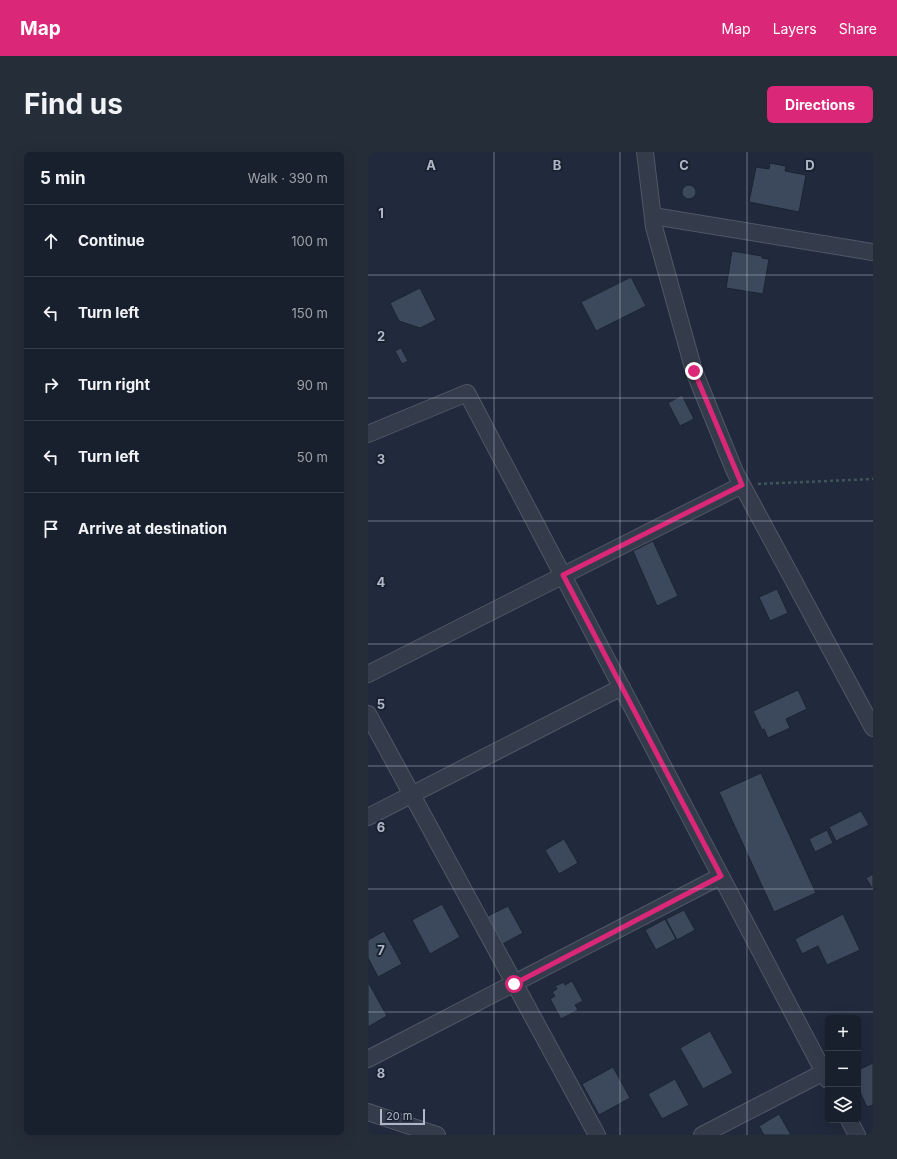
<!DOCTYPE html>
<html lang="en">
<head>
<meta charset="utf-8">
<style>
	:root { --surface:#18202d; --page:#252d39; --text:#f1f3f6; --muted:#9fa3aa; --line:#363e49; --accent:#db2777 }
	body { margin:0; font-family:Inter,sans-serif; background:var(--page); color:var(--text) }
	.controls { position:absolute; right:12px; bottom:12px; display:grid; overflow:hidden; border-radius:6px; box-shadow:0 4px 16px #0002 }
	.controls button { width:36px; height:36px; display:grid; place-items:center; padding:0; border:0; border-bottom:1px solid var(--line); background:var(--surface); color:var(--text); font:20px sans-serif }
	.scale { position:absolute; left:12px; bottom:10px; width:45px; box-sizing:border-box; padding-left:4px; border:2px solid #afb7c8; border-top:0; font-size:11px; line-height:14px; white-space:nowrap; color:#afb7c8; -webkit-text-stroke:3px #192231; paint-order:stroke }
	.stop { position:absolute; width:12px; height:12px; margin:-9px; border:3px solid #db2777; border-radius:50%; background:#fff }
	.stop.end { background:#db2777; border-color:#fff; box-shadow:0 1px 4px #0008 }
	.list { margin:0; padding:0; list-style:none }
	h2 { display:flex; justify-content:space-between; align-items:center; height:52px; margin:0; padding:0 16px; font-size:17px }
	h2 small { font-size:13px; font-weight:400; color:var(--muted) }
	.list li { display:grid; grid-template-columns:26px 1fr auto; gap:12px; align-items:center; box-sizing:border-box; height:72px; padding:0 16px; border-top:1px solid var(--line) }
	.list b { display:block; font-size:15px; white-space:nowrap }
	.list em { font-size:13px; font-style:normal; color:var(--muted) }
	.icon { flex:none; width:22px; height:22px; fill:none; stroke:currentColor; stroke-width:2; stroke-linecap:round; stroke-linejoin:round }
	.map { position:relative; flex:none; width:505px; height:983px; overflow:hidden; border-radius:6px }
	header { display:flex; align-items:center; gap:24px; box-sizing:border-box; height:56px; padding:0 20px; background:var(--accent); color:#fff }
	header strong { font-size:19px }
	nav { display:flex; gap:22px; margin-inline-start:auto; font-size:14px }
	.intro { display:flex; align-items:center; justify-content:space-between; box-sizing:border-box; height:96px; padding:0 24px }
	h1 { margin:0; font-size:28px }
	.button { padding:10px 18px; border-radius:6px; background:var(--accent); color:#fff; font-size:14px; font-weight:700 }
	main { display:flex; gap:24px; padding:0 24px }
	aside { flex:1; background:var(--surface); border-radius:6px; box-shadow:0 4px 16px #0002 }
	.map>svg:first-child { display:block }
	.building { fill:#3c485b; stroke:#1b2433 }
	.lines { fill:none; stroke-linecap:round; stroke-linejoin:round }
	.street-casing { stroke:#4f5767; stroke-width:18 }
	.path { stroke:#40555a; stroke-width:2.5; stroke-dasharray:3 3; stroke-linecap:butt }
	.street { stroke:#343c4c; stroke-width:16 }
	.route { stroke:#db2777; stroke-width:5 }
	.grid { fill:none; stroke:#afb7c8; stroke-width:1; stroke-opacity:0.55 }
	.grid-label { font-size:13px; text-anchor:middle; font-weight:bold; fill:#afb7c8; stroke:#192231; stroke-width:4; stroke-linejoin:round; paint-order:stroke }
</style>
</head>
<body>
<header>
<strong>Map</strong>
<nav><a>Map</a><a>Layers</a><a>Share</a></nav>
</header>
<div class="intro"><h1>Find us</h1><a class="button">Directions</a></div>
<main>
<aside>
<h2>5 min<small>Walk · 390 m</small></h2>
<ul class="list">
<li><svg class="icon" aria-label="ahead" viewBox="0 0 24 24"><path d="M12 20V5M6 11l6-6 6 6"/></svg><div><b>Continue</b></div><em>100 m</em></li>
<li><svg class="icon" aria-label="left" viewBox="0 0 24 24"><path d="M17 20v-9H6M10 6l-5 5 5 5"/></svg><div><b>Turn left</b></div><em>150 m</em></li>
<li><svg class="icon" aria-label="right" viewBox="0 0 24 24"><path d="M7 20v-9h11M14 6l5 5-5 5"/></svg><div><b>Turn right</b></div><em>90 m</em></li>
<li><svg class="icon" aria-label="left" viewBox="0 0 24 24"><path d="M17 20v-9H6M10 6l-5 5 5 5"/></svg><div><b>Turn left</b></div><em>50 m</em></li>
<li><svg class="icon" aria-label="arrive" viewBox="0 0 24 24"><path d="M6 21V4h12l-3 4 3 4H6"/></svg><div><b>Arrive at destination</b></div></li>
</ul>
</aside>
<div class="map">
<svg width="505" height="983" viewBox="0 0 505 983">
	<rect width="100%" height="100%" fill="#202a3c"/>
	<path class="building" d="M402,11L418,14L417,19L438,23L431,60L381,50L388,15L401,17Z
		M314 40a7 7 0 1 1 14 0a7 7 0 1 1-14 0Z
		M364,99L394,104V106L401,107L395,142L358,136Z
		M263,125L278,154L228,179L213,150Z
		M52,136L68,168L52,176L31,169L22,151Z
		M33,196L40,209L34,212L27,199Z
		M314,243L326,267L312,274L300,251Z
		M285,389L310,444L289,454L265,399Z
		M409,437L420,461L402,469L391,445Z
		M430,538L439,557L418,567L422,576L400,586L396,577L394,578L385,559Z
		M393,621L448,741L406,760L351,640Z
		M493,659L501,673L468,689L461,675Z
		M459,678L465,691L447,700L441,687Z
		M196,687L210,711L191,722L177,698Z
		M505,722V738L498,726Z
		M74,752L92,785L62,802L44,768Z
		M140,754L155,781L133,793L118,765Z
		M316,758L327,778L309,788L298,767Z
		M475,762L492,798L459,813L450,794L434,802L427,787Z
		M297,767L308,787L288,798L277,778Z
		M16,779L34,812L10,825L0,806V788Z
		M204,829L215,849L207,853L210,858L193,867L182,847L187,844L184,840L189,837L187,834L196,830L197,833Z
		M0,830L19,864L0,875Z
		M342,879L365,921L335,937L312,896Z
		M505,911V953L499,955L490,936V918Z
		M245,915L262,946L231,963L214,932Z
		M307,927L321,953L294,967L280,942Z
		M411,962L423,983H396L391,974Z"/>
	<g class="lines">
		<defs>
			<path id="street" d="M277,0L286,75L326,219L367,320L505,576
				M285,64L505,100
				M0,282L99,241L460,928
				M0,522L374,333
				M0,562L229,983
				M0,665L254,535
				M0,907L353,724
				M0,960L69,983
				M481,968L489,983
				M334,983L456,920"/>
		</defs>
		<use href="#street" class="street-casing"/>
		<path class="path" d="M390,332L505,327"/>
		<use href="#street" class="street"/>
	</g>
	<g class="lines">
		<path class="route" d="M146,832L353,724L195,423L374,333L326,219"/>
	</g>
	<path class="grid" d="M126,0V983M252,0V983M379,0V983M0,123H505M0,246H505M0,369H505M0,492H505M0,614H505M0,737H505M0,860H505"/>
	<g class="grid-label">
		<text x="63" y="18">A</text>
		<text x="189" y="18">B</text>
		<text x="316" y="18">C</text>
		<text x="442" y="18">D</text>
		<text x="13" y="66">1</text>
		<text x="13" y="189">2</text>
		<text x="13" y="312">3</text>
		<text x="13" y="435">4</text>
		<text x="13" y="557">5</text>
		<text x="13" y="680">6</text>
		<text x="13" y="803">7</text>
		<text x="13" y="926">8</text>
	</g>
</svg>
<div class="controls">
<button>+</button>
<button>−</button>
<button><svg class="icon" aria-label="layers" viewBox="0 0 24 24"><path d="M12 4l9 5-9 5-9-5zM3 14l9 5 9-5"/></svg></button>
</div>
<div class="scale">20 m</div>
<div class="stop" style="left:146px;top:832px"></div>
<div class="stop end" style="left:326px;top:219px"></div>
</div>
</main>
</body>
</html>
